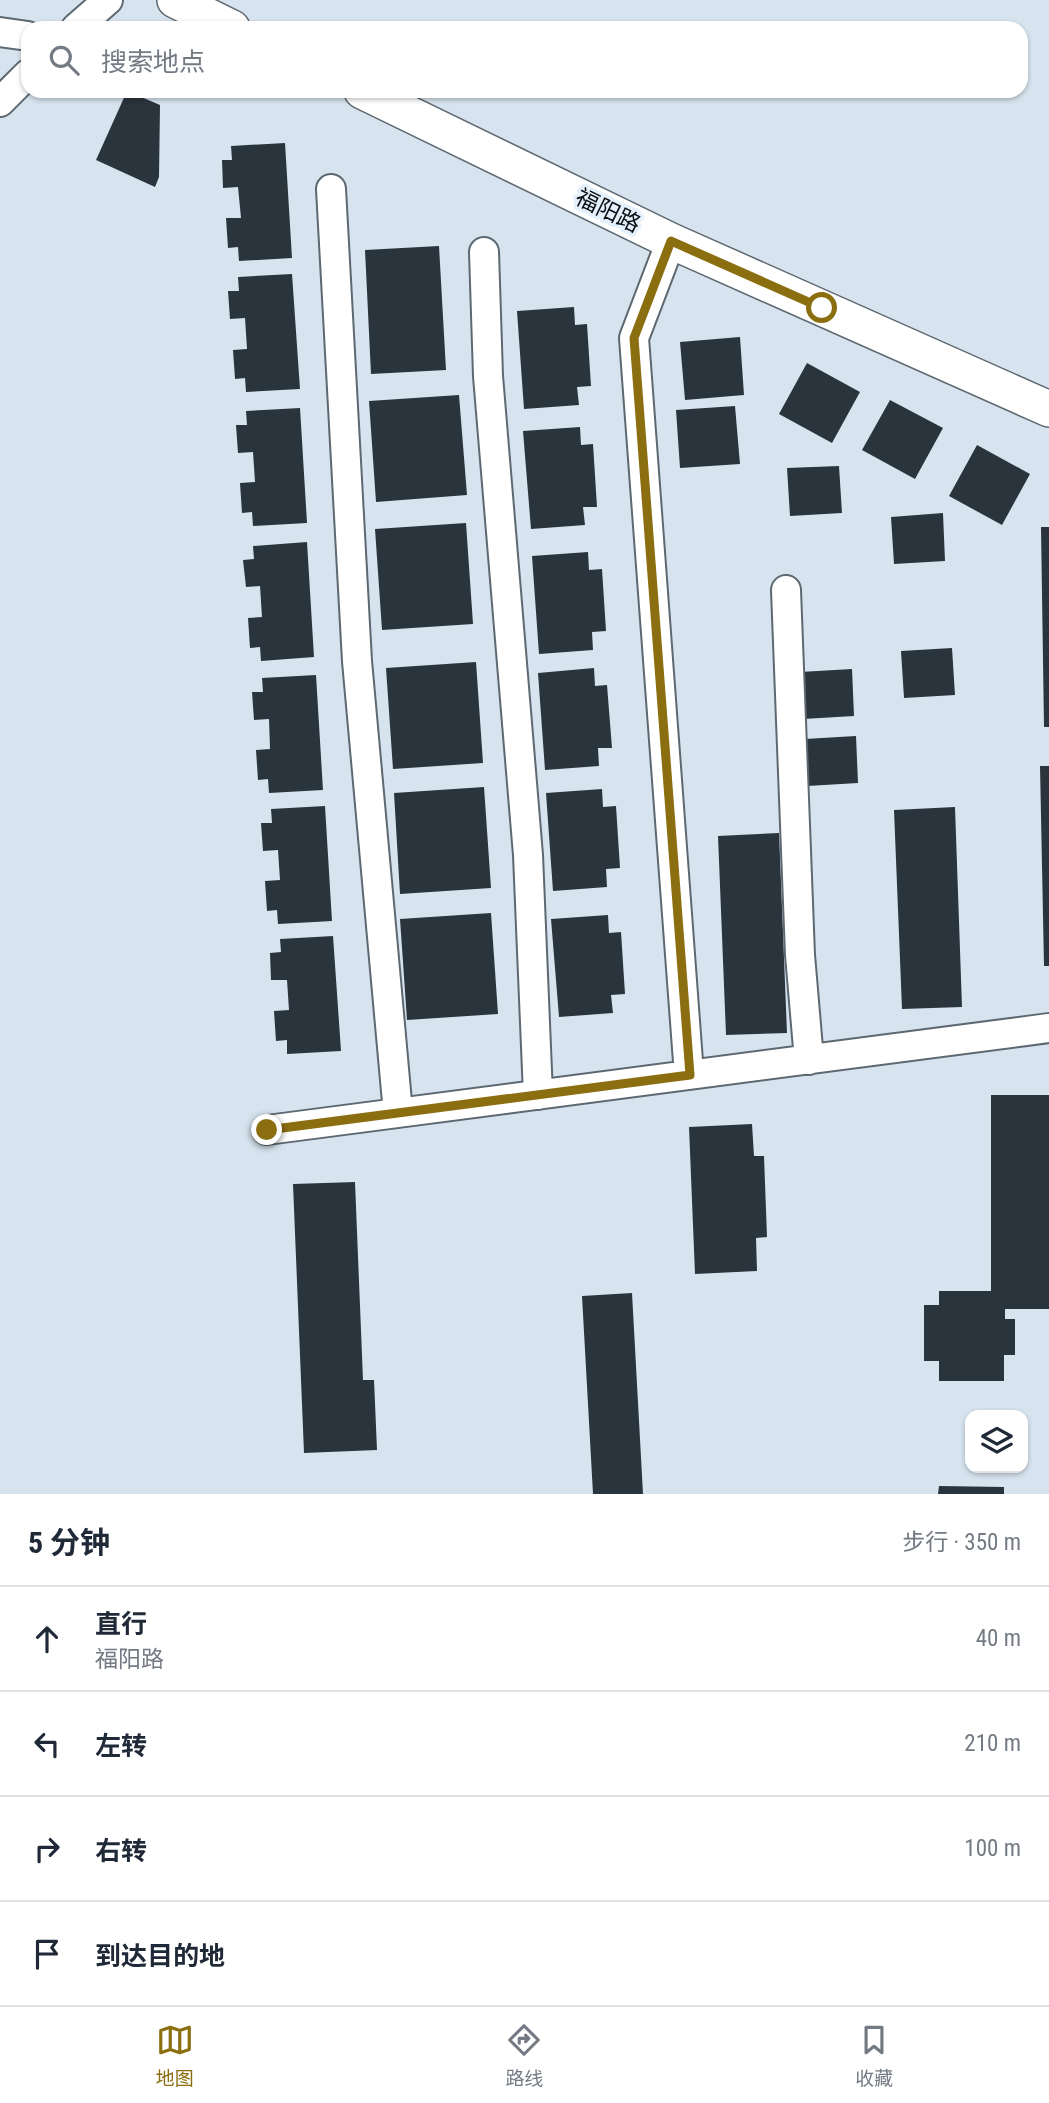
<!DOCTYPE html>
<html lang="zh">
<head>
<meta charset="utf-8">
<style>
	:root { --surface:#fff; --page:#f6f6f7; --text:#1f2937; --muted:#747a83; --line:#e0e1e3; --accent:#8b6e0f }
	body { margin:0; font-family:"Roboto Condensed","Noto Sans SC",sans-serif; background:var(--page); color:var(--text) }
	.controls { position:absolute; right:21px; bottom:21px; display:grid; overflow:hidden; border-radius:14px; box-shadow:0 2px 5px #0004 }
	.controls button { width:63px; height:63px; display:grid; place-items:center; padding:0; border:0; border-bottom:2px solid var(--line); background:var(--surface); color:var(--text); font:35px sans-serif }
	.stop { position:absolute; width:21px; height:21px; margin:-16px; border:5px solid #8b6e0f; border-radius:50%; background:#fff }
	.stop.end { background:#8b6e0f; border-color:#fff; box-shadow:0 2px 7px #0008 }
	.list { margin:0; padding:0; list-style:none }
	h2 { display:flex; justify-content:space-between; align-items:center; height:91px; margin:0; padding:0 28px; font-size:30px }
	h2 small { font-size:23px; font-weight:400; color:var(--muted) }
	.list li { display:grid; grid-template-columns:46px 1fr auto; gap:21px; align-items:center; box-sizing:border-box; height:105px; padding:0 28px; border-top:2px solid var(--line) }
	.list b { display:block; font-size:26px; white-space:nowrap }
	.list p { margin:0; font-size:23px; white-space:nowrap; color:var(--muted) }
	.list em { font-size:23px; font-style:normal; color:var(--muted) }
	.icon { flex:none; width:38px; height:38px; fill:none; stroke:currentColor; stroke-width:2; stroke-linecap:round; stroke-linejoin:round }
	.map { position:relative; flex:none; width:1049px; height:1494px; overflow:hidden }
	.search { position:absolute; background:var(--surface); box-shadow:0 2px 5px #0004; left:21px; right:21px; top:21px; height:77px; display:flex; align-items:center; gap:18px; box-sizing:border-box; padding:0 24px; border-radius:21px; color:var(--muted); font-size:26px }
	.sheet { height:511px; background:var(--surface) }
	nav { display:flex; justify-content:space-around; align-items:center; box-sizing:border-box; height:98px; border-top:2px solid var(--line); background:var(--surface); font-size:19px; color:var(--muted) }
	nav a { display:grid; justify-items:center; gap:4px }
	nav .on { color:var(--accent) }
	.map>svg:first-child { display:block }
	.building { fill:#2a343d }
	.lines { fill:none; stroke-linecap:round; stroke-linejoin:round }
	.minor-casing { stroke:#5d6871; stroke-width:32 }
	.tertiary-casing { stroke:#5d6871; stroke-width:38 }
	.minor { stroke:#fff; stroke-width:28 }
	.tertiary { stroke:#fff; stroke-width:35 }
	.route { stroke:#8b6e0f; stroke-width:9 }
	.labels { text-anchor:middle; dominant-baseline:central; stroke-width:7; stroke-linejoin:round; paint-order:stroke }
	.street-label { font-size:23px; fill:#0b0f13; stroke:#e4f1fc }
</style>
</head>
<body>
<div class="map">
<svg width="1049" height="1494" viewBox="0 0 1049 1494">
	<rect width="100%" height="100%" fill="#d7e4ef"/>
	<path class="building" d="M127,91L160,105L159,177L155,187L96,160Z
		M285,143L292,258L239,261L238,247L228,248L226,218H241L238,187L223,188L222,160H232L231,146Z
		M439,246L446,370L371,374L365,250Z
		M292,274L300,389L246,392L245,378L235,379L233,350L247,349L245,318L230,319L228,291H239L238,277Z
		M574,307L575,325L587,324L591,386L577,387L579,405L524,409L517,311Z
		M740,337L744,395L685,400L680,342Z
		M807,363L860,392L832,443L779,414Z
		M459,395L467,495L376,502L369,401Z
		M890,400L943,428L915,479L862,450Z
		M735,406L740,464L680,468L676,410Z
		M300,408L307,523L253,526L252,512L242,513L240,483L255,482L253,452L238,453L236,425H247L246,411Z
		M580,427L581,445L593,444L597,507H583L585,525L531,529L523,431Z
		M977,445L1030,474L1002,525L949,496Z
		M839,466L842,513L790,516L787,468Z
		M943,513L945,561L894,564L891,517Z
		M466,523L473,624L382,630L375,529Z
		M1041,527H1049V727H1044Z
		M307,542L314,657L261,661L260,647L250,648L248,618L262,617L260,586L246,587L243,560L254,559L253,546Z
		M588,552L589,570L602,569L606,631L592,632L593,650L539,654L532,556Z
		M952,648L955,695L904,698L901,651Z
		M476,662L483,763L393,769L386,668Z
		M594,668L595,686L607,685L612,748H598L599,766L545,770L538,673Z
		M852,669L854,716L803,719L800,672Z
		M316,675L323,790L269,793L268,779L258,780L256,750L270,749L269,719L254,720L252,692H263L262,678Z
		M856,736L858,783L807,786L805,739Z
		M1040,766H1049V966H1044Z
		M484,787L491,888L400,894L394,793Z
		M602,789L603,807L616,806L620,868L606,869L607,887L553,891L546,793Z
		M325,806L332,921L278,924L277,910L267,911L265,881L280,880L278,850L263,851L261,823H272L271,809Z
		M955,807L962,1007L902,1009L894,810Z
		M779,833L787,1033L726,1035L718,836Z
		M491,913L498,1014L407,1020L400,919Z
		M608,915L609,933L621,932L625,994L611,995L613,1013L559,1017L551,919Z
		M333,936L341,1051L287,1054V1040L276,1041L274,1011L289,1010L287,980H271L270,953L281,952L280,939Z
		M991,1095H1049V1309H1005V1319H1015V1355H1004V1381H939V1361H924V1305H939V1291H991Z
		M752,1124L754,1156H764L767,1237L756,1238L757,1271L695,1274L689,1127Z
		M355,1182L363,1380H374L377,1450L304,1453L293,1184Z
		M632,1293L643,1494H593L582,1296Z
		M939,1486L1004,1487V1494H938Z"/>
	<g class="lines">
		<defs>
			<path id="minor" d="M76,28L108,0
				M0,32L28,36
				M0,102L28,74
				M331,189L357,661L398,1113
				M671,241L634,338L689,1075
				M484,252L488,376L528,855L538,1095
				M786,590L800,955L809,1060
				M267,1130L1049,1028"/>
			<path id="tertiary" d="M175,0L232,28
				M362,91L671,241L1049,409"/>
		</defs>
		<use href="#minor" class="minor-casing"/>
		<use href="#tertiary" class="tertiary-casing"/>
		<use href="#minor" class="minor"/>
		<use href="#tertiary" class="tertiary"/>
	</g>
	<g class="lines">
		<path class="route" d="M267,1130L690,1075L634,338L671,241L822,308"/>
	</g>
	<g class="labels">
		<g class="street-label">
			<text transform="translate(608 211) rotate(26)">福阳路</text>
		</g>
	</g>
</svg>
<div class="controls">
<button><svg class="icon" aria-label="layers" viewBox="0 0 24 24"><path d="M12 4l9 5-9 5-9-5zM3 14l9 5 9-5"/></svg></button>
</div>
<div class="stop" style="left:822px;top:308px"></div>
<div class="stop end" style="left:267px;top:1130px"></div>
<div class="search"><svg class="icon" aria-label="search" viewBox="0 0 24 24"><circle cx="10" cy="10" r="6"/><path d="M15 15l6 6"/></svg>搜索地点</div>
</div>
<section class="sheet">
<h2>5 分钟<small>步行 · 350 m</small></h2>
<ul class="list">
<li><svg class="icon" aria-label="ahead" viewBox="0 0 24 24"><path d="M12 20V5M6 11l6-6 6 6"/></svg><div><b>直行</b><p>福阳路</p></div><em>40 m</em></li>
<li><svg class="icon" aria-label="left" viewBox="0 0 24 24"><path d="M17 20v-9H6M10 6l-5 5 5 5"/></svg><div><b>左转</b></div><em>210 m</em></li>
<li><svg class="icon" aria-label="right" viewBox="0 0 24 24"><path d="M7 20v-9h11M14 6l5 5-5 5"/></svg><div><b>右转</b></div><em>100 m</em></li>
<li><svg class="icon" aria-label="arrive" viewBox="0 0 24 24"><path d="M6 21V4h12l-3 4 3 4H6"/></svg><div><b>到达目的地</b></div></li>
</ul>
</section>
<nav>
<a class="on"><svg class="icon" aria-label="map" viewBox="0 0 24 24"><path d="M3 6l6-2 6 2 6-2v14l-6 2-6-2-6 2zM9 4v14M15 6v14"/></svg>地图</a>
<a><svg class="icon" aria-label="directions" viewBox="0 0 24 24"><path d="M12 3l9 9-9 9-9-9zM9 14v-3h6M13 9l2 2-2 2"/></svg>路线</a>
<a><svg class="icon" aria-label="saved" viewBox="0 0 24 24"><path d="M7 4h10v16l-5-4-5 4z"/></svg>收藏</a>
</nav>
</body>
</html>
